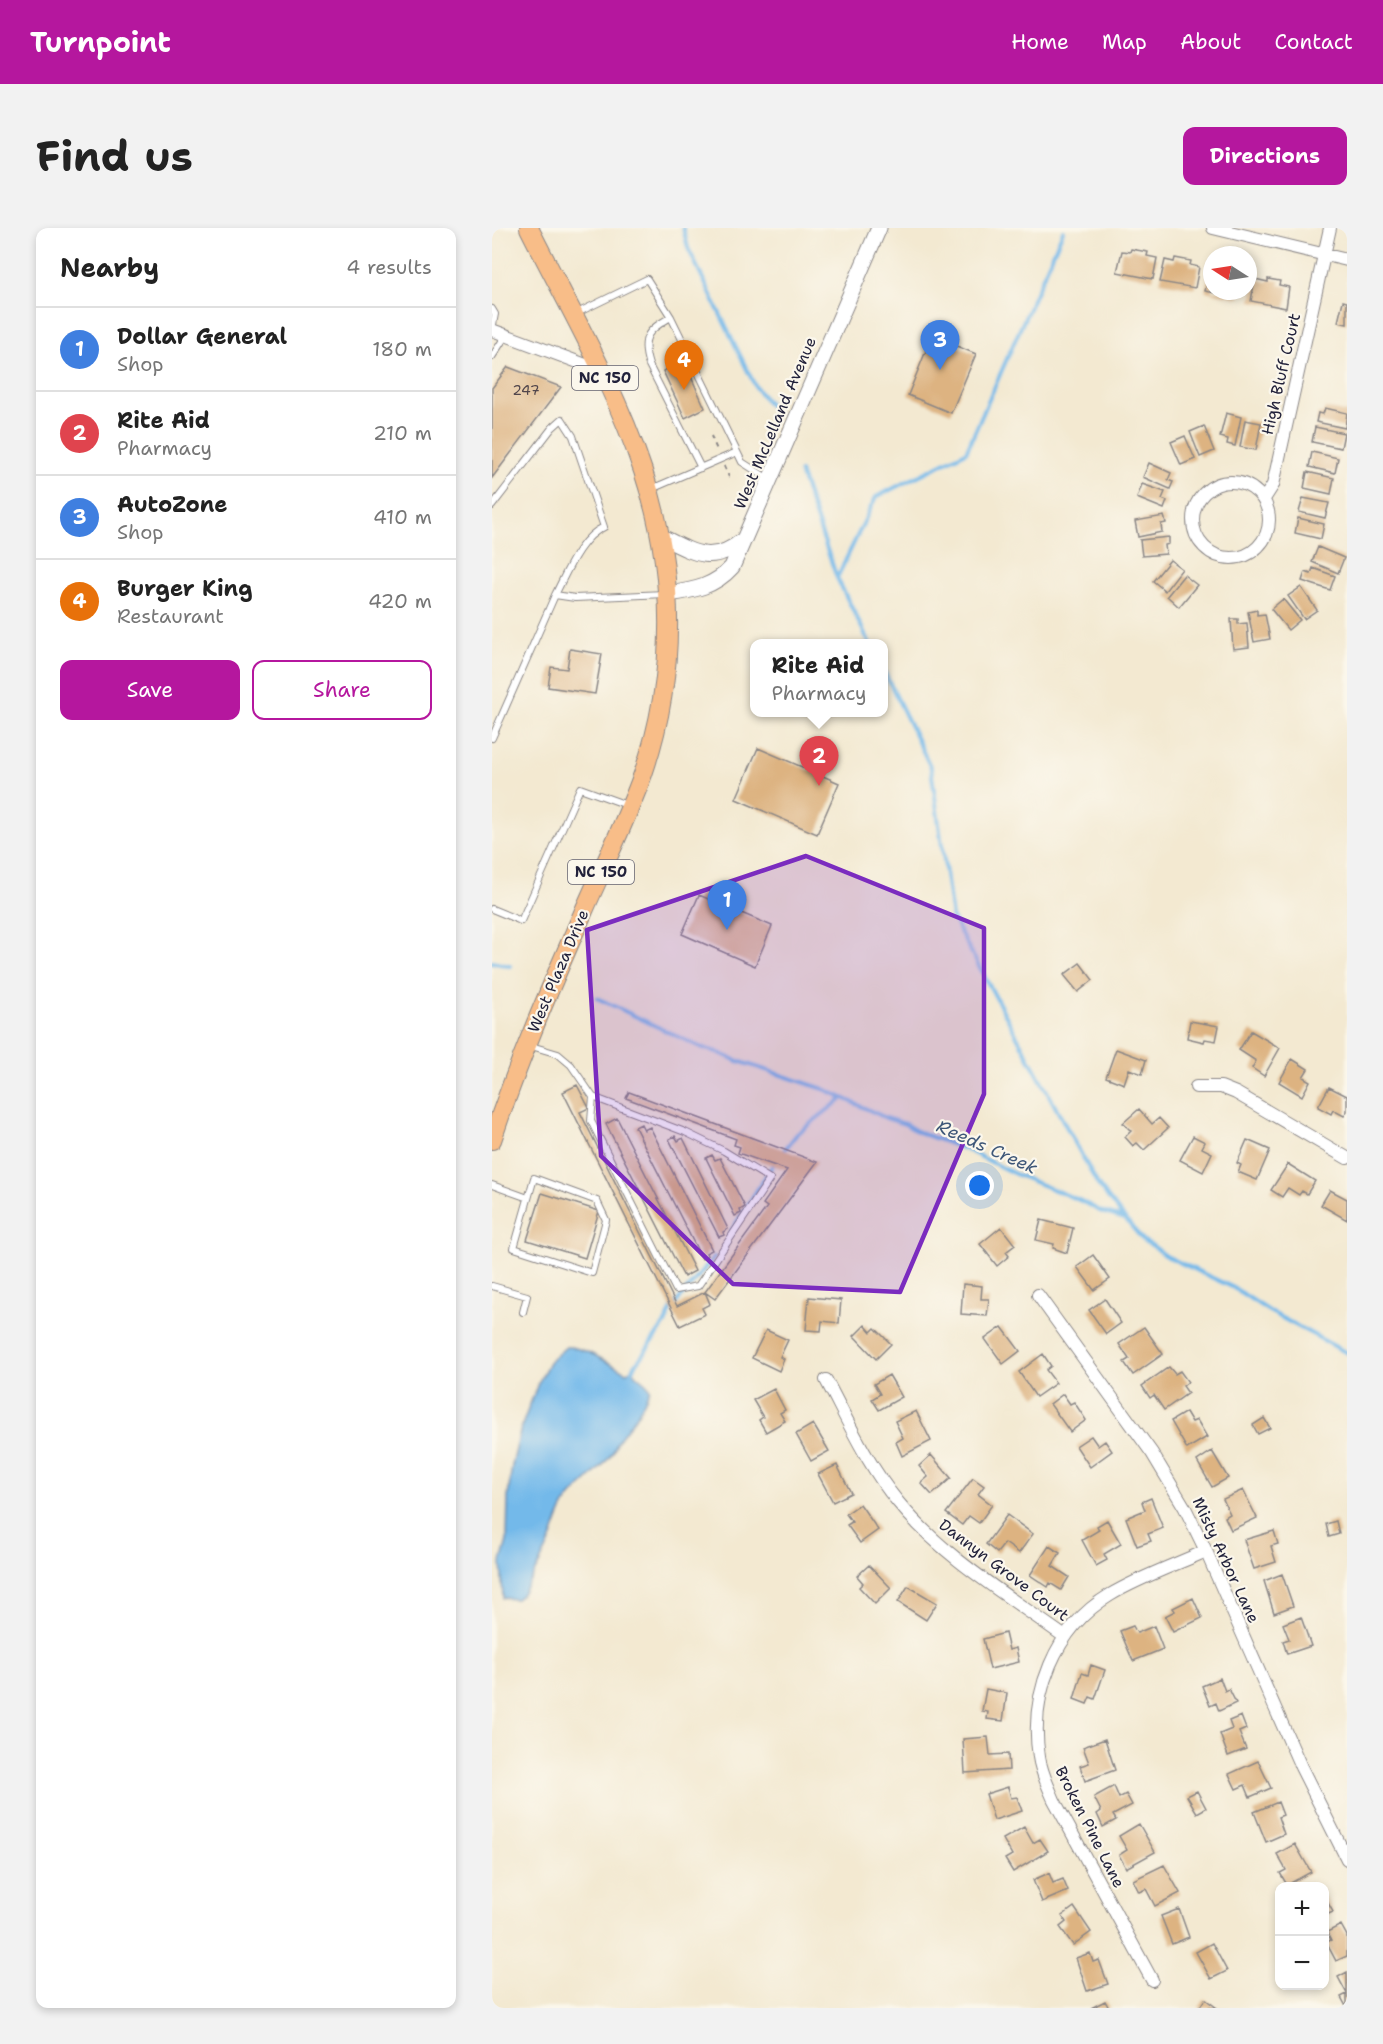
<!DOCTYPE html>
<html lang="en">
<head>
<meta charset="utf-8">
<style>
	:root { --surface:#fff; --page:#f2f2f2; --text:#222; --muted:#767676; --line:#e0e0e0; --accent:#b5179e }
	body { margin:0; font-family:"Shantell Sans",sans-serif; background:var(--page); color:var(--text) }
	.controls { position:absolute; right:18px; bottom:18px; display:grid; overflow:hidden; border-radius:12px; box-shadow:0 3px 9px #0003 }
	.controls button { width:54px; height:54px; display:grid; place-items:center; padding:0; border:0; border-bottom:2px solid var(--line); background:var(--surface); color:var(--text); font:30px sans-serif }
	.compass { position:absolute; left:711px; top:18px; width:54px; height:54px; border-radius:50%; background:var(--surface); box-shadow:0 3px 9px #0003; rotate:282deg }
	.you { position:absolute; left:488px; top:958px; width:21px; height:21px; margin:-15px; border:4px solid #fff; border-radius:50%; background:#1a73e8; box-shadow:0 0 0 9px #1a73e833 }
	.badge { display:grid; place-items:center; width:39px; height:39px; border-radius:50%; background:var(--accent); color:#fff; font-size:20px; font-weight:700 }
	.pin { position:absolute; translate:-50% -50px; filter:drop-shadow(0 2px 3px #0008) }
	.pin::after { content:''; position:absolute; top:32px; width:21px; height:18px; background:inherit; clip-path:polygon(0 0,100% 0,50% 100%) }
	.popup { position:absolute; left:258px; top:411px; width:138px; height:78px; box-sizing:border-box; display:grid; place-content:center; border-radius:12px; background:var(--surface); filter:drop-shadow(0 2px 4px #0005); font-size:20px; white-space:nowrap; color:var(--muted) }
	.popup b { font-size:22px; color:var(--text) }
	.popup::after { content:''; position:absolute; left:50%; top:100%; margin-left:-12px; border:12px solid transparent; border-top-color:var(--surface) }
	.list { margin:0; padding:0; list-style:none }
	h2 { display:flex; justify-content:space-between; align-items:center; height:78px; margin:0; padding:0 24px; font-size:26px }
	h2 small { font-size:20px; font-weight:400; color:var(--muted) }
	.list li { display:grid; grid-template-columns:39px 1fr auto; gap:18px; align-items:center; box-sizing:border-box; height:84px; padding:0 24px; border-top:2px solid var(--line) }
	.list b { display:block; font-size:22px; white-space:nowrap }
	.list p { margin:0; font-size:20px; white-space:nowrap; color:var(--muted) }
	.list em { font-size:20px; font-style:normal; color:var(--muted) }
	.actions { display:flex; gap:12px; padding:18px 24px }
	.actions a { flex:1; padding:14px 0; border:2px solid var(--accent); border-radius:12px; text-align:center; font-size:21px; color:var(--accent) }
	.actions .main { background:var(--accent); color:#fff }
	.map { position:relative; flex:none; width:855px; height:1780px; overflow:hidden; border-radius:12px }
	header { display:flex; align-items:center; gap:36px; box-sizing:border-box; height:84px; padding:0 30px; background:var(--accent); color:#fff }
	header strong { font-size:28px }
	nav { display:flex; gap:33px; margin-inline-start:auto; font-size:21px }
	.intro { display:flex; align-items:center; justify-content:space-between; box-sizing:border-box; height:144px; padding:0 36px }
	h1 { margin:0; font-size:42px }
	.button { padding:15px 27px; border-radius:12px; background:var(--accent); color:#fff; font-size:21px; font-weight:700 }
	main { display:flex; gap:36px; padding:0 36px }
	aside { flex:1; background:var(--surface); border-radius:12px; box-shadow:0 3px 9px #0003 }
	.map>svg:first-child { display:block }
	.water { fill:#73b9ea; stroke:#4a6e92; stroke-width:1.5 }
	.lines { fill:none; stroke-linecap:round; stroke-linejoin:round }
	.stream { stroke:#73b9ea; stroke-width:4 }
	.building { fill:#ddb381 }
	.service-casing { stroke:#8a8686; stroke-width:8 }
	.minor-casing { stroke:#8a8686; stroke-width:14 }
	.tertiary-casing { stroke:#8a8686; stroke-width:17 }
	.primary-casing { stroke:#8a8686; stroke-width:20 }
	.path { stroke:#8a8686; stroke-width:2; stroke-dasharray:4.5 4.5; stroke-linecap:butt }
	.service { stroke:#fff; stroke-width:6 }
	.minor { stroke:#fff; stroke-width:12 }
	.tertiary { stroke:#fff; stroke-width:15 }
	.primary { stroke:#f8bd88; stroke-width:18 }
	.marked { fill:#7b2cbf; fill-opacity:0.2; stroke:#7b2cbf; stroke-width:4.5; stroke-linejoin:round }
	.labels { text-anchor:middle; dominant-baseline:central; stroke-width:4.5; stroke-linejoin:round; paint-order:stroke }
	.number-label { font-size:14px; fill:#51464c }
	.shield { fill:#fbf7ec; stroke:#636270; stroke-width:1.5 }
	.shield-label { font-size:15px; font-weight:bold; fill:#22223b }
	.street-label { font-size:16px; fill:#22223b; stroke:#fbf7ec }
	.water-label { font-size:18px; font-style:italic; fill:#3e5778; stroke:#fbf7ec }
</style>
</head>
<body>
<header>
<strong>Turnpoint</strong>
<nav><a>Home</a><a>Map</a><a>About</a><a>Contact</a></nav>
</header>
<div class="intro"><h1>Find us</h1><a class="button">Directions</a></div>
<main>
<aside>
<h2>Nearby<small>4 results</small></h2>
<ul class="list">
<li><span class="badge" style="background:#3f7fe0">1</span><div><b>Dollar General</b><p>Shop</p></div><em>180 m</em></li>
<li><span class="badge" style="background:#e0444e">2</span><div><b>Rite Aid</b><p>Pharmacy</p></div><em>210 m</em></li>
<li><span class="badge" style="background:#3f7fe0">3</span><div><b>AutoZone</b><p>Shop</p></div><em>410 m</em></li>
<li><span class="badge" style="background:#e8710a">4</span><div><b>Burger King</b><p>Restaurant</p></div><em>420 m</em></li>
</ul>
<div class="actions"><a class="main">Save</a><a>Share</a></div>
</aside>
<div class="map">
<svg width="855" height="1780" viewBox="0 0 855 1780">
	<rect width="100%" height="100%" fill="#fbf7ec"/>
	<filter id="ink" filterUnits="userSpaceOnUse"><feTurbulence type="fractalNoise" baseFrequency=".0167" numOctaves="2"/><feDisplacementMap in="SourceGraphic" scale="12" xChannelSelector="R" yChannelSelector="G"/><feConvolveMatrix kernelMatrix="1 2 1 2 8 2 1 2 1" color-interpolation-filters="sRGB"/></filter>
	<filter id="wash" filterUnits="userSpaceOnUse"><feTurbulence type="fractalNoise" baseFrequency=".008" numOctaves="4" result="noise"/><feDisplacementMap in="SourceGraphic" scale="24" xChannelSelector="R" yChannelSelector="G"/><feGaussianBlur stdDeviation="1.35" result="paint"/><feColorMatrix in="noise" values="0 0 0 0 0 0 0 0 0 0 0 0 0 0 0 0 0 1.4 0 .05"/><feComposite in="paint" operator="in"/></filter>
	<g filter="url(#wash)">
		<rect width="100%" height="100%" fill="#f3e9d1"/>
		<path class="water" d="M74,1119C91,1118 118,1136 134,1144L140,1142C145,1151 154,1152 158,1161L147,1184L125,1214C121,1234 89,1255 77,1271C68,1282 65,1296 60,1309C51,1330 41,1348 29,1367L24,1371L11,1370L9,1334L15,1313L16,1268L20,1238L29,1200L45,1158L57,1134Z"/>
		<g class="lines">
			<path class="stream" d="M191,0L196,20L264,160L285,186
				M308,244L345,350L378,416
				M345,350L384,269L474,224L571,3
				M392,443L439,540L460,689L606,957L632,990
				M0,734L18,738
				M105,770L210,820L225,824L243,832L332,861L394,890L413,896L426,904L473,921L523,946L587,972L610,984L633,991L652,1013L661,1018L674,1028L742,1060L777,1083L855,1125
				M290,925L305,906L351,870
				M238,1005L282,935
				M138,1147L140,1142L174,1094L180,1080L222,1029"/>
		</g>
		<g id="blocks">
			<path class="building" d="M639,21L656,24L655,28L665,30L661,51L625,44L630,23L638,24Z
				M683,30L699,33L698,37L707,39L703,60L668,54L673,32L682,34Z
				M718,41L720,42V63H749L747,70L713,63Z
				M763,51L776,54V51L788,53L787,57L797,59L794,80L759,73Z
				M851,73L855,74V96L846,94Z
				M440,108L484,126L459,185L416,167Z
				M192,133L213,180L193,190L171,143Z
				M16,139L69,159L0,250V160Z
				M833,180L855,185L853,200L824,194L826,185L831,186Z
				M734,185L749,189L743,218L735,216L736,211L728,209Z
				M753,192L769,195L764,222L748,219Z
				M712,198L722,223L708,229L698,204Z
				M823,199L852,205L849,220L820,214Z
				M693,208L703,231L689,237L679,214Z
				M820,224L846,230L843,245L817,239Z
				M657,235L679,245L676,252L681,254L678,261L651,249Z
				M815,244L842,250L839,266L812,260Z
				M650,256L673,264L670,271L675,273L672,281L645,270Z
				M811,270L837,275L833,290L807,284Z
				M672,288L674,295L669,296L670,304L646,309L643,293Z
				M806,290L832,296L829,311L803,305Z
				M677,309V316L673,317L674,326L650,328L648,312Z
				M826,319L852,330L846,345L820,334Z
				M678,332L690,341L673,363L661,353Z
				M821,340L843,348L838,362L810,353L813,344L819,346Z
				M692,347L705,357L687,379L675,368Z
				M809,359L825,382L812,391L796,368Z
				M791,371L808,392L796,402L779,381Z
				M765,382V387L773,386L778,411L762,414L756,384Z
				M739,391H746V396L755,395L757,419L741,421Z
				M78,421L110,426L103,466L56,459L59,439L75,441Z
				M266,520L347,555L325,606L244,571Z
				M207,667L280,698L263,738L190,706Z
				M588,735L601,752L586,764L572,747Z
				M698,793L727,798L724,813L713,811L712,814L695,810Z
				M759,803L788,820L772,848L760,840L764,833L747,822Z
				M624,821L654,832L650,846L637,841L632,856L614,849Z
				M800,831L816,841L811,849L818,853L810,868L787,854Z
				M85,857L97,880L88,884L185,1078L213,1064L218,1076L210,1080L213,1086L188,1098L71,864Z
				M837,859L855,868V883L852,888L841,882L839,886L826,879Z
				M137,864L325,934L223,1071L213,1064L275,979L271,976L295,942L246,925L248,919L242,917L244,911L134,870Z
				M647,881L660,896L667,890L676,900L652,922L645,915L641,918L633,909L639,903L631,895Z
				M125,890L203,1043L192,1049L114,896Z
				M149,896L152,902L158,899L220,1022L214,1025L215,1028L210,1031L143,899Z
				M183,908L186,913L191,910L236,1001L231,1004L232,1007L227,1009L177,911Z
				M701,908L713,914L710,920L720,925L711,944L688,932Z
				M755,912L778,922L765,952L746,944L749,937L745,935Z
				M220,927L223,932L228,930L253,979L248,982L249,985L243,988L214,930Z
				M796,936L823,953L815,966L810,963L807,967L796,960L790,969L779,962Z
				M838,962L855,971V992L829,977Z
				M50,965L107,983L93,1030L35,1012Z
				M549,992L581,1000L575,1025L561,1020L562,1016L544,1012Z
				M509,999L523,1017L514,1024L517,1028L505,1038L488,1016Z
				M601,1027L618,1051L602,1062L585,1039Z
				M471,1056L490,1058L489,1071H497L495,1088L469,1086Z
				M317,1069L349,1072L347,1095L330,1093L329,1103L314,1102Z
				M613,1071L629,1095L614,1106L597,1082Z
				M373,1097L379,1104L383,1100L399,1116L384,1131L362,1108Z
				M510,1099L528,1123L511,1136L493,1111Z
				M652,1099L671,1126L641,1147L632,1134L637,1131L627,1116Z
				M274,1102L296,1112L288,1129L292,1131L287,1143L260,1130Z
				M551,1126L559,1138L554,1142L564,1155L544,1169L527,1144Z
				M677,1139L683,1146L688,1143L696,1154L691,1158L696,1165L672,1182L662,1167L658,1170L650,1158Z
				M397,1147L410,1169L387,1182L380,1171L388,1166L382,1156Z
				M282,1161L293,1182L288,1185L293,1193L274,1204L267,1192L271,1189L261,1172Z
				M571,1166L578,1176L582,1174L594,1192L578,1204L558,1176Z
				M424,1183L439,1213L410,1228L404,1214L411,1210L403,1193Z
				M694,1184L700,1194L705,1192L715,1209L695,1221L679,1193Z
				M772,1190L778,1200L766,1206L761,1197Z
				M321,1196L337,1223L319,1233L304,1206Z
				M599,1208L606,1218L613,1213L620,1223L598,1239L584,1218Z
				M720,1223L736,1250L720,1259L705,1233Z
				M439,1227L459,1250L440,1267L429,1255L436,1249L427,1238Z
				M345,1237L359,1265L341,1274L326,1246Z
				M481,1250L492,1258L486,1266L500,1277L487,1295L477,1288L470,1297L454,1285Z
				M751,1262L765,1290L739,1302L733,1289L738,1286L731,1271Z
				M659,1270L671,1300L656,1306L659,1313L645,1318L634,1290L653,1282L650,1274Z
				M368,1276L386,1302L368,1315L355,1297L360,1294L354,1286Z
				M515,1287L541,1306L527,1325L513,1315L505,1325L494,1316Z
				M615,1292L629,1316L612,1326L615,1332L604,1338L590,1312L607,1302L605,1298Z
				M844,1293L847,1306L837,1309L834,1296Z
				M782,1303L786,1316L779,1318L784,1334L762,1341L752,1312Z
				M557,1318L568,1325L560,1338L577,1349L569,1362L558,1355L556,1359L538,1347Z
				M377,1337L399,1360L383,1376L367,1359L371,1355L365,1348Z
				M790,1346L801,1378L782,1385L772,1353Z
				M416,1358L445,1375L434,1392L406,1374Z
				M701,1370L710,1390L681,1404L673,1388L683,1383L681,1380Z
				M809,1389L819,1418L795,1426L791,1413L797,1411L791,1396Z
				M641,1398L645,1405L662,1398L671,1421L641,1433L628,1403Z
				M513,1405L517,1422L524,1420L527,1434L498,1441L491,1411Z
				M599,1437L613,1442L603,1471L598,1469L595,1476L582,1471L590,1445L596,1447Z
				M728,1450L733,1463L737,1461L744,1475L727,1483L724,1475L718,1478L710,1458Z
				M494,1461L515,1465L511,1493L495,1491L496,1484L490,1483Z
				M749,1488L754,1501L747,1504L754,1521L736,1528L728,1506L740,1501L737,1493Z
				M496,1509L498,1527L516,1526L517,1542L473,1545L471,1511Z
				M613,1511L623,1542L593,1553L588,1538L597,1535L591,1519Z
				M766,1533L779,1560L758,1569L753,1557L744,1561L737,1546Z
				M622,1558L627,1570L634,1566L640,1577L621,1587L624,1592L611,1599L605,1586L609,1583L602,1569Z
				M516,1559L519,1570L525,1569L530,1583L502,1592L494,1566Z
				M705,1563L714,1580L705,1585L695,1568Z
				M786,1574L791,1587L786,1589L792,1606L774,1614L762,1584Z
				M647,1596L663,1624L634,1640L627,1627L635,1622L627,1608Z
				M532,1599L541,1615L548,1611L556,1623L521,1644L513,1631L520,1627L511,1611Z
				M803,1616L819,1644L795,1657L788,1645L794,1642L785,1626Z
				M672,1637L688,1665L663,1678L654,1661L647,1664L641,1652Z
				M557,1645L561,1655L571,1651L576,1663L550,1674L541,1652Z
				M832,1668L841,1684L832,1688Z
				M582,1679L599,1704L581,1717L568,1699L574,1694L570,1688Z
				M687,1681L697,1709L680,1716L669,1688Z
				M849,1697L855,1708V1728L844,1733L834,1714L839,1712L835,1704Z
				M720,1715L735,1743L719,1751L704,1724Z
				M598,1725L601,1734L607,1732L616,1756L595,1763L584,1730Z
				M855,1744V1780L849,1769L855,1766L846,1749Z
				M713,1771L725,1780H707Z
				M613,1773L617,1780H599Z"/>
		</g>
	</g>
	<g filter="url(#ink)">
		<use href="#blocks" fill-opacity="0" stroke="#8a8686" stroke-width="1.5"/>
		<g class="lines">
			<defs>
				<path id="service" d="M0,81L3,86L0,102
					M83,86L155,51L179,89L250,234L278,252
					M179,89C156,102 148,109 157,137L209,240
					M0,129L14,107
					M157,262L245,224
					M0,278L60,200L70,191L81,208L112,299C88,309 74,346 63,367L83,370L173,366
					M0,510L63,367
					M0,681L29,693L88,560L135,577
					M36,817L66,826L79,837L101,869L99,893L184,1062L206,1058L278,951L232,923L193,904L101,869
					M42,950L105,973L114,992L100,1045L22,1020Z
					M0,957L36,970
					M0,1058L35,1068L31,1084"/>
				<path id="minor" d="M721,0L855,32
					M0,102L110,143
					M701 292a38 38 0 1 1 76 0a38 38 0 1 1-76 0Z
					M772,271L781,257L838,0
					M704,859H729L744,865L855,930
					M546,1067L660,1225L693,1280L714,1323L809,1539L855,1631
					M334,1152C356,1193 376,1238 406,1274C451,1329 515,1367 573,1409
					M660,1752L562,1572C556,1558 549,1544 547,1529C537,1466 563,1400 618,1367C648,1349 683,1337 714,1323"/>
				<path id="tertiary" d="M168,308C200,324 220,338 251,312
					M177,366C202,362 222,359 240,339L387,0"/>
				<path id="primary" d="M0,912C26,834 58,760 91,685C111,639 134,593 151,546C185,447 184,342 151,243C123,158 77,80 37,0"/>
			</defs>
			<use href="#service" class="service-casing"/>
			<use href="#minor" class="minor-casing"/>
			<use href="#tertiary" class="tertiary-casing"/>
			<use href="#primary" class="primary-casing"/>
			<path class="path" d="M219,208L225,222
				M232,238L237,249"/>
			<use href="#service" class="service"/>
			<use href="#minor" class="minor"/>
			<use href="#tertiary" class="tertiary"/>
			<use href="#primary" class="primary"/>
		</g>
	</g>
	<path class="marked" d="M314,628L492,700V866L408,1064L241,1056L109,928L95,702Z"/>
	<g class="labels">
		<g class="number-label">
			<text x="34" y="162">247</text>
		</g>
		<g class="shield">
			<rect x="80" y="138" width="66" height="24" rx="4.5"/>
			<rect x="76" y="632" width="66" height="24" rx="4.5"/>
		</g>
		<g class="shield-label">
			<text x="113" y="150">NC 150</text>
			<text x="109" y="644">NC 150</text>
		</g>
		<g class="street-label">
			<text transform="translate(789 146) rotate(-77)">High Bluff Court</text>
			<text transform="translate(283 195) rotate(-67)">West McLelland Avenue</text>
			<text transform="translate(66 743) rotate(-67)">West Plaza Drive</text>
			<text transform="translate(734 1332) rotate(65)">Misty Arbor Lane</text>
			<text transform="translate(512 1342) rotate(37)">Dannyn Grove Court</text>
			<text transform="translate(598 1599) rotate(63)">Broken Pine Lane</text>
		</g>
		<g class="water-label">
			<text transform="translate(495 919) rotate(24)">Reeds Creek</text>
		</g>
	</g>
</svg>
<div class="controls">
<button>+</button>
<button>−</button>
</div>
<svg class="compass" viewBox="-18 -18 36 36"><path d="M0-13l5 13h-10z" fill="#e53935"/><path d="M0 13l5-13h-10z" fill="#767676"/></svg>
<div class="you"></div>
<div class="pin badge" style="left:235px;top:702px;background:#3f7fe0">1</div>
<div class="pin badge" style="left:327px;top:558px;background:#e0444e">2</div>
<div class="popup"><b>Rite Aid</b>Pharmacy</div>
<div class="pin badge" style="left:448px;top:142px;background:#3f7fe0">3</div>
<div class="pin badge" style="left:192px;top:162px;background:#e8710a">4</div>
</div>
</main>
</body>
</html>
